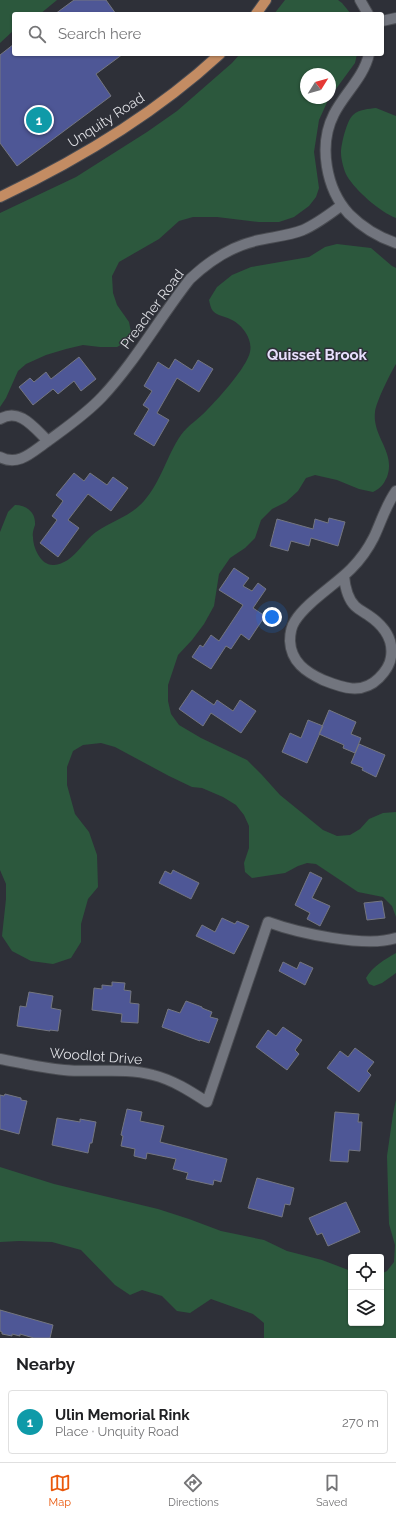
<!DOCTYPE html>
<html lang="en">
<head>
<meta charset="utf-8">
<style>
	:root { --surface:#fff; --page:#f6f6f6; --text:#202124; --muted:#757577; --line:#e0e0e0; --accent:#ea580c }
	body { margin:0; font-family:Raleway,sans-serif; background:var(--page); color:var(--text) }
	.controls { position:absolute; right:12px; bottom:12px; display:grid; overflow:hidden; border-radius:4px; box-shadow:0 1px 3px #0004 }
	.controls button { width:36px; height:36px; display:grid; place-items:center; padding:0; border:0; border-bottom:1px solid var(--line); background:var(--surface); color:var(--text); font:20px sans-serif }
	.compass { position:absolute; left:300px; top:68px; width:36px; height:36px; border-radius:50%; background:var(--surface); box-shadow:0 1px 3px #0004; rotate:53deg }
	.you { position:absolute; left:272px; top:617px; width:14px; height:14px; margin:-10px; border:3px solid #fff; border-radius:50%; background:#1a73e8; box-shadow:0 0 0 6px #1a73e833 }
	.badge { display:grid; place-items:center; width:26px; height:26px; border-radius:50%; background:var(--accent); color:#fff; font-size:13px; font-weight:700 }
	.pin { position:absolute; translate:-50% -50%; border:2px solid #fff; box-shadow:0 1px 4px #0006 }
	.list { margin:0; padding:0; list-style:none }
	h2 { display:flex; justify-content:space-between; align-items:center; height:52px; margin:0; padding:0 16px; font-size:17px }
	h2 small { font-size:13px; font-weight:400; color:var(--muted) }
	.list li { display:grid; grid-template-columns:26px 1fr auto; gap:12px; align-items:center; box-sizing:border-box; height:64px; margin:0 8px 8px; padding:0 8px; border:1px solid var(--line); border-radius:4px }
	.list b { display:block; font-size:15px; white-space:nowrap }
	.list p { margin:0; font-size:13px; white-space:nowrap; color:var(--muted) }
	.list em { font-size:13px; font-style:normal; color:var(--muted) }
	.icon { flex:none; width:22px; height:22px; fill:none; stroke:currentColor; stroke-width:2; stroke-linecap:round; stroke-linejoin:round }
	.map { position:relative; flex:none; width:396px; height:1338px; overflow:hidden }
	.search { position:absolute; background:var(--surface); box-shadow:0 1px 3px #0004; left:12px; right:12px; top:12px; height:44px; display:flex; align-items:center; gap:10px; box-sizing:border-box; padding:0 14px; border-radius:4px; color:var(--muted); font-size:15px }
	.sheet { height:124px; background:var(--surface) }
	nav { display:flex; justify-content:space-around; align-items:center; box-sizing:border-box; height:56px; border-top:1px solid var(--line); background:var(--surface); font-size:11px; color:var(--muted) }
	nav a { display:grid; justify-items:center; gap:2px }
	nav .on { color:var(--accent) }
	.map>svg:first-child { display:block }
	.green { fill:#2c583d }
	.building { fill:#4e5796; stroke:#747680 }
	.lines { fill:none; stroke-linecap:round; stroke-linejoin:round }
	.minor-casing { stroke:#4a4c52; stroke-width:12 }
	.major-casing { stroke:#4a4c52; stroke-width:12 }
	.minor { stroke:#72757e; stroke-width:10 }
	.major { stroke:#c38c63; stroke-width:10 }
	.labels { text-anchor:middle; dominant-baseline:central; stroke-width:3; stroke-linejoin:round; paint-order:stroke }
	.street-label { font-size:14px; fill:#dedfe4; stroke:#2e3038 }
	.neighbourhood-label { font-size:15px; font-weight:bold; fill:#e7dffc; stroke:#2e3038 }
</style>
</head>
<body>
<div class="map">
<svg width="396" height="1338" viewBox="0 0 396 1338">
	<rect width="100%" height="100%" fill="#2e3038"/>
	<path class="green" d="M0,0H57L40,14H14V30L0,43Z
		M285,0H338L342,3L351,14H274Z
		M240,54H357L355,63L330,97V74H306V98H329L319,120L314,152L319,188L316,197L309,206L294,217L279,222H259L217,217H193L179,221L159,239L119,262L112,276L113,293L117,305L129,322L131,332L126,342L117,347H100L83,345L66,349L46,355L26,364L18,371L6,398L0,407V213L76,177L147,132L177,111L232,63Z
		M376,108L396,116V218C380,212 356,191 347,176C344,171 341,159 341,153C341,144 347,120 353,115C359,109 369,109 376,108Z
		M337,244L371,248L392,266L396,268V364C390,374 376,402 375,412C372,437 396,452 387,477C383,485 381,488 373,492L359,489L337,480L315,475L306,478L298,491L286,502L272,509L261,520L255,538L245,548L230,558L219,574L214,606L204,624L192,640L178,655L168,685V701L171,714L179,725L201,738L247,760L262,775L280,795L323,830L337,836L350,835L360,829L369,819L383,813L396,812V917L392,906L383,897L358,892L316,864L307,863L298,866L285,873L252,878L245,872L244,863L249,848V826L244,815L236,805L223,797L202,788L192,787L169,776L115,747L101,743L83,745L73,751L67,767V785L75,814L89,832L97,855L98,887L88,899L81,924V942L71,958L53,964L31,961L12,951L2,936L6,899V884L0,870V532L8,512L15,505C26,505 36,512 35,525C34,528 32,533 33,537C33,548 41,566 54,565C74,563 82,542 96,532C112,521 131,516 144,501C161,482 167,455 181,435C188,425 199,419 207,410C218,399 247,367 250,352C253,339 242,324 230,319C224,316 218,316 213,311C211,309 210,304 209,300L217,287L232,275L251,267L309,257L325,247Z
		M396,953V973L382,983L374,986L369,984L366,978C373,966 384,960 396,953Z
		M396,1100V1338H264V1323L253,1314L211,1299L190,1313L177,1311L162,1296L142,1290L130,1295L115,1285L81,1250L52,1242L19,1241L0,1242V1167L54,1184L158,1209L189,1219L221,1231L264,1240L287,1251L322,1260L351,1271V1323H381V1274L387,1271L394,1262L395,1245L389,1224L387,1156L393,1114Z"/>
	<path class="building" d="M74,0H106L116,14H55Z
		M14,44V54H123L96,74L111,96L17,166L0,143V55Z
		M79,357L96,379L81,391L74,381L58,394L53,389L33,405L19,387L30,378L34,382L46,372L51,379Z
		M175,359L192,370L198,360L213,369L199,392L177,378L157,413L169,420L154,446L134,434L149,409L143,405L152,391L144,386L158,362L169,369Z
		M74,473L84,481L90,473L107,485L113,477L128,488L111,511L88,494L68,520L79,528L58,557L40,543L57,520L52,516L63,501L56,495Z
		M329,518L345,522L338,546L311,538L309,546L291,541L288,551L270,546L277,519L313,529L315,519L328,523Z
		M234,568L249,578L243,586L252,591L258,583L266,589L253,608L265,616L249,640L241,634L231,649L226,646L211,669L192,657L200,645L203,647L211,635L219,641L243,605L219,590Z
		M192,690L214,705L217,700L233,711L240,700L256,711L241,733L211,713L203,726L179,709Z
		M329,710L356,722L351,734L361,738L355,753L343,748L344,745L319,734Z
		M308,720L323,726L307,763L282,752L290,733L301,738Z
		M359,744L385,755L376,777L362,770L363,768L351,763Z
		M173,870L199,883L191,899L159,883L165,871L171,874Z
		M310,872L322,878L312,898L330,906L320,926L307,919L310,913L295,905Z
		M382,901L385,918L367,920L364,903Z
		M222,918L235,924L237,921L249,926L234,954L196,936L202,925L215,932Z
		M283,962L297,969L300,962L313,968L305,985L279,971Z
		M112,982L125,983L124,990L131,991L130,1003L139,1004L138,1023L121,1022L122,1014L92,1010L94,988L102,989V985L112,986Z
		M29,992L53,996L51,1008L61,1010L58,1031L50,1030V1031L17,1026L20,1006L26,1007Z
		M186,1001L202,1007V1008L212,1012L210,1017L218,1019L209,1043L200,1040V1041L162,1027L168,1009L180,1013Z
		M283,1027L302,1040L295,1050L299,1054L287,1070L256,1047L268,1030L276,1036Z
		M355,1048L374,1062L367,1071L371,1075L359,1092L327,1068L340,1051L348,1057Z
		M5,1094L21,1098V1100L27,1101L19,1134L0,1129V1095L4,1096Z
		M127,1109L142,1112L140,1121L164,1126L160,1142L227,1159L221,1182L214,1180L213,1185L186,1179L188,1173L173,1169L176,1159L147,1153L146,1159L134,1156L135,1149L121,1146L123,1136L121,1135Z
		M335,1112L359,1114L358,1122H362L360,1151L349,1150L348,1162L330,1161Z
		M57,1118L80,1122V1119L96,1122L92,1143H90L88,1153L52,1145Z
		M257,1178L294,1188L290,1205L285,1204L282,1217L248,1208Z
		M346,1202L360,1232L328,1246L322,1233L317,1235L309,1218Z
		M0,1310L53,1325L50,1338H34L20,1334V1336L12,1334V1336L2,1334V1332L0,1331Z"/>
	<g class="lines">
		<defs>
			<path id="minor" d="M360,0L368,14
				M382,21L396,18
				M369,54C364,77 344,94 334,114C318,145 326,189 349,214C363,228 378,237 396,243
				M0,419C20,407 35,429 48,441
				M0,457C19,467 33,451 48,441C67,427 86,414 102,397C135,362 160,317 190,279C208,262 230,247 255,241C271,237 288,236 303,230C317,224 330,214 342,205
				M344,576C345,587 347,598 355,606C359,610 364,612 368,615C383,625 394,638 391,657C390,665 385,672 379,678C362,695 343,688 323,680C306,672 291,662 290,641C290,634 291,627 295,621C306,603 335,585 351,569C360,560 368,549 374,537C381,522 386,505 396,491
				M0,1059C21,1063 42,1068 64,1070C93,1073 124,1067 153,1075C173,1080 190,1091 207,1102L268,922C298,933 366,948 396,938"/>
			<path id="major" d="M256,14L266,0
				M0,197C78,160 156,113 220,54"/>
		</defs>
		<use href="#minor" class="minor-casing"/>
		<use href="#major" class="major-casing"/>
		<use href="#minor" class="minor"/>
		<use href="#major" class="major"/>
	</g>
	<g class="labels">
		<g class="street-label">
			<text transform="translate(106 120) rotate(-33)">Unquity Road</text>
			<text transform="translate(152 309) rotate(-53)">Preacher Road</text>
			<text transform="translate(96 1056) rotate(4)">Woodlot Drive</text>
		</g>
		<g class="neighbourhood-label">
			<text x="317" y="355">Quisset Brook</text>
		</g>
	</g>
</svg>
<div class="controls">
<button><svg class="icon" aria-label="locate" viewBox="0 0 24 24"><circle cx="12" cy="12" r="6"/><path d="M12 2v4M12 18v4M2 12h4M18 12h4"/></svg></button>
<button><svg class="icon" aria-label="layers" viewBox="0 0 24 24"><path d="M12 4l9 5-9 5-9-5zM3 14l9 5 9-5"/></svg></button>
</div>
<svg class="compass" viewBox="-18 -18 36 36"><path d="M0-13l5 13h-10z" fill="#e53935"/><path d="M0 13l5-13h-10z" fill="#757577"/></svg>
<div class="you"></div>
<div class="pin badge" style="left:39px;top:120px;background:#0f9aa8">1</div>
<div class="search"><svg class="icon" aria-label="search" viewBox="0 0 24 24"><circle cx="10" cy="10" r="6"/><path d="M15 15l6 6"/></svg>Search here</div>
</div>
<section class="sheet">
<h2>Nearby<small></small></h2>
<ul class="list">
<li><span class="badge" style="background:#0f9aa8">1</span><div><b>Ulin Memorial Rink</b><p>Place · Unquity Road</p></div><em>270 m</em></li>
</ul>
</section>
<nav>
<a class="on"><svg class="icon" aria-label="map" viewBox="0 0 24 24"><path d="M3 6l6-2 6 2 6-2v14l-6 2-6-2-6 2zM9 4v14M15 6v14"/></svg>Map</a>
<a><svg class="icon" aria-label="directions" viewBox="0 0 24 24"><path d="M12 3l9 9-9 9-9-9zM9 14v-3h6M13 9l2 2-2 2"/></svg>Directions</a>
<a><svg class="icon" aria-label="saved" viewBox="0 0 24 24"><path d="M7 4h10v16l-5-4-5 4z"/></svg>Saved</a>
</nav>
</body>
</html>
